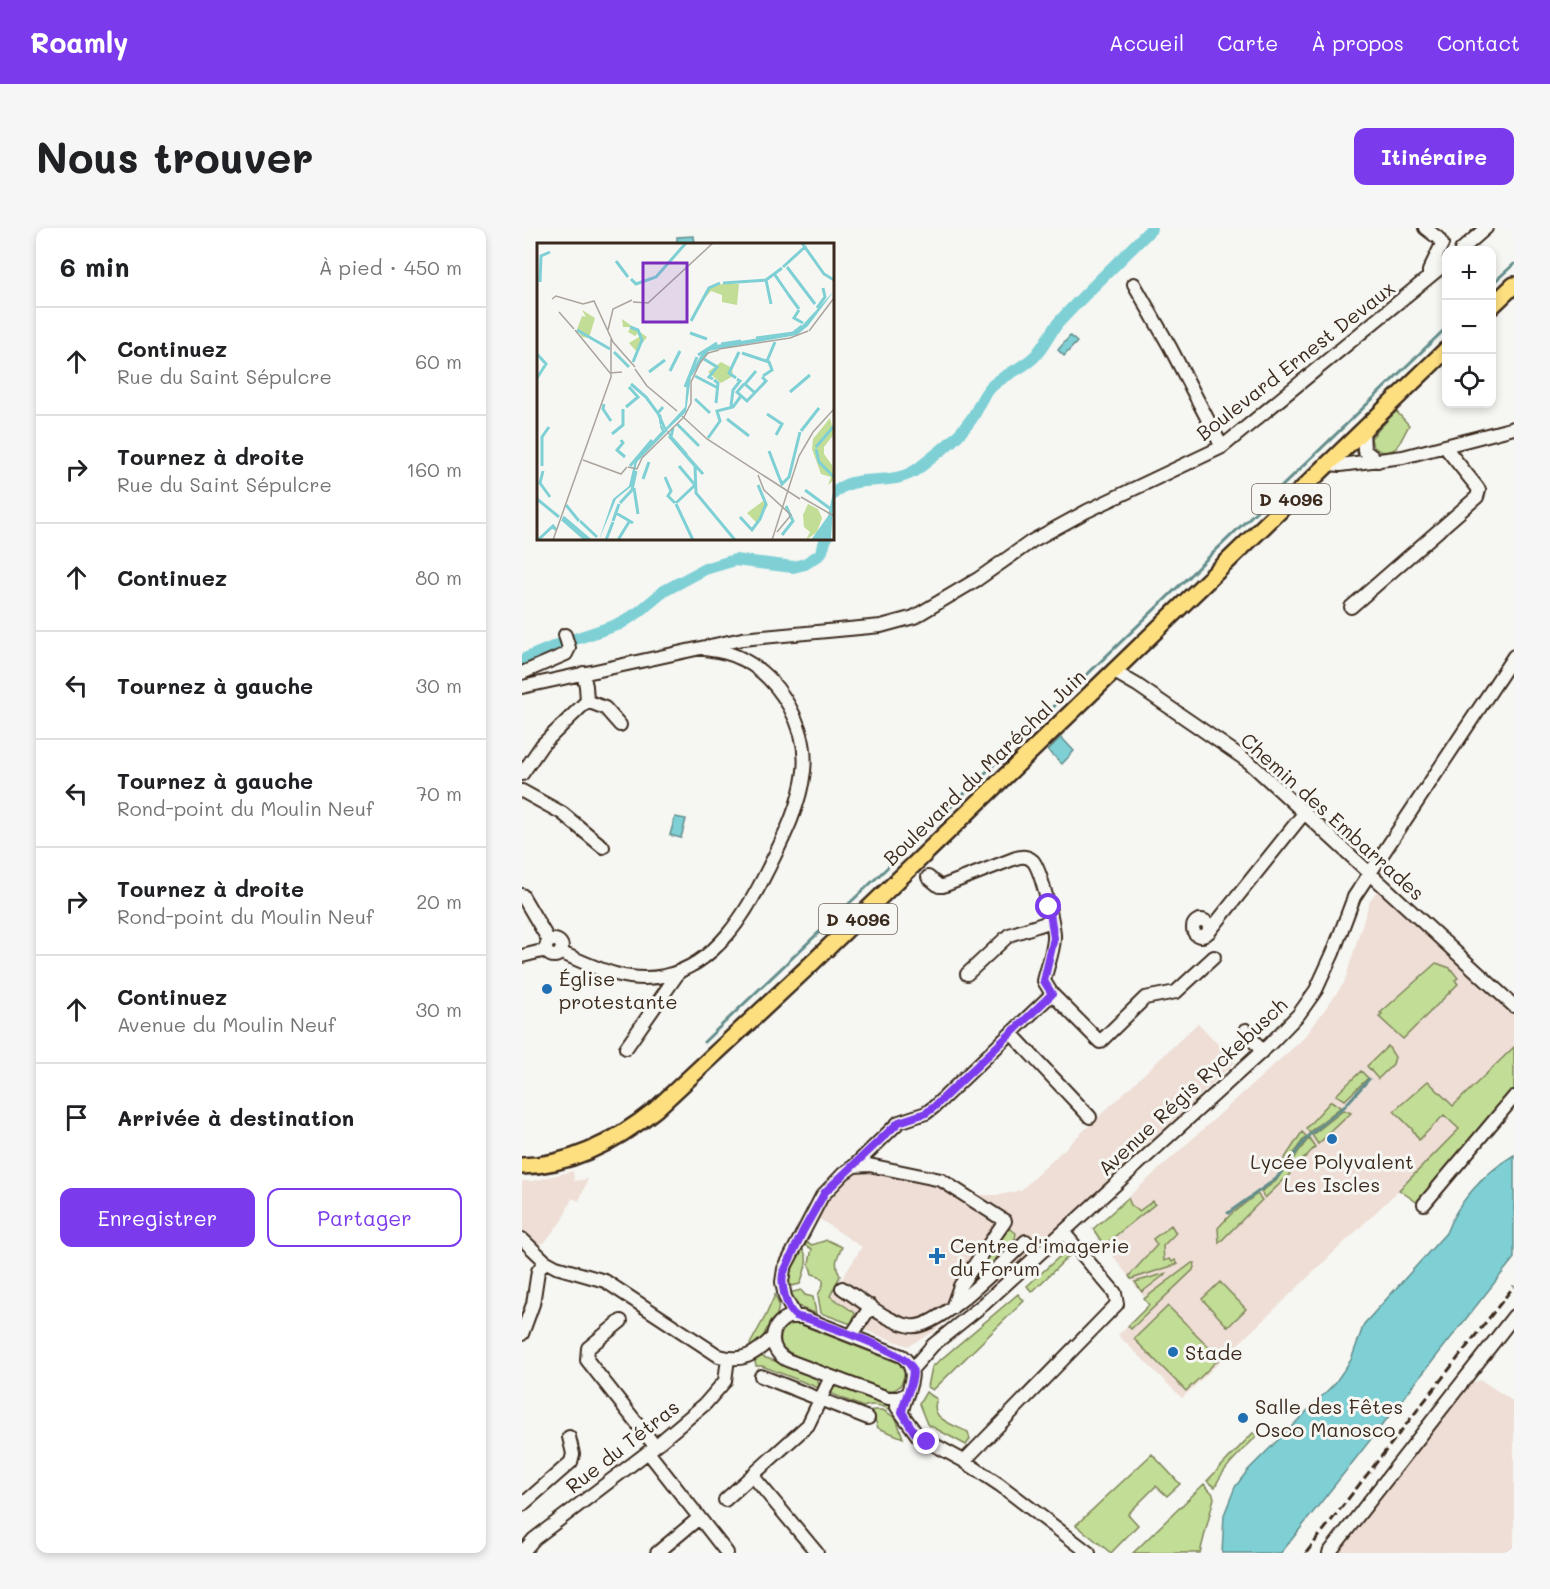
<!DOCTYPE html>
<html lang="fr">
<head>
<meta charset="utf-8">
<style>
	:root { --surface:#fff; --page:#f6f6f6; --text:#202124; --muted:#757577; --line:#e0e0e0; --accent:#7c3aed }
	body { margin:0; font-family:Mali,sans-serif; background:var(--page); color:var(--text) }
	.controls { position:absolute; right:18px; top:18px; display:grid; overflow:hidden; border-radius:12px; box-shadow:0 3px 9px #0003 }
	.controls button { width:54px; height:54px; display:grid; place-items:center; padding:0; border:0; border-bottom:2px solid var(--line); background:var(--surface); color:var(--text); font:30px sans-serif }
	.stop { position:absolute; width:18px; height:18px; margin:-14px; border:4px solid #7c3aed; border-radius:50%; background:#fff }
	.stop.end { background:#7c3aed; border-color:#fff; box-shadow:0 2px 6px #0008 }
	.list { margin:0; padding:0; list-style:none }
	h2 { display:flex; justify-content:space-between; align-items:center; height:78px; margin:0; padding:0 24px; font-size:26px }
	h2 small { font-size:20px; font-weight:400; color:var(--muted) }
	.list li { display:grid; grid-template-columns:39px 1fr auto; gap:18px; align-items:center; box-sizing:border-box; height:108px; padding:0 24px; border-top:2px solid var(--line) }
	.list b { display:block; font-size:22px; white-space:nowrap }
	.list p { margin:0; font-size:20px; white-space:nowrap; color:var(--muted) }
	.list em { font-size:20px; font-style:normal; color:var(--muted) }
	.actions { display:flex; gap:12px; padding:18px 24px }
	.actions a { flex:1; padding:14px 0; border:2px solid var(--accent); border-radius:12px; text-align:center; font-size:21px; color:var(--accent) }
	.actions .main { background:var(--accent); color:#fff }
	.icon { flex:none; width:33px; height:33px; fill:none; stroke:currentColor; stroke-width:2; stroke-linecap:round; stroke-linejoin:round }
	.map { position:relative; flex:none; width:992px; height:1325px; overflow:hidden; border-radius:12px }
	header { display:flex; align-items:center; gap:36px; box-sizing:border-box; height:84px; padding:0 30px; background:var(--accent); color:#fff }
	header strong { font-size:28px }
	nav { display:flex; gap:33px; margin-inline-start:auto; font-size:21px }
	.intro { display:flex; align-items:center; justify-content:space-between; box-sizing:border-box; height:144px; padding:0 36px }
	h1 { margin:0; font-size:42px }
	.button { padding:15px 27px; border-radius:12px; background:var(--accent); color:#fff; font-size:21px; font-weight:700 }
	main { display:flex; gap:36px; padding:0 36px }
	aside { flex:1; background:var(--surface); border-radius:12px; box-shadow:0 3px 9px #0003 }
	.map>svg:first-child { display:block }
	.built { fill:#eeded5 }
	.green { fill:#c2dd95; stroke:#7e845a; stroke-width:1.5 }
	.water { fill:#7ed0d5; stroke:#638e8c; stroke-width:1.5 }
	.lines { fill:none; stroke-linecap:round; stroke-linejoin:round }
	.stream { stroke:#638e8c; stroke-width:3 }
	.canal { stroke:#7ed0d5; stroke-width:12 }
	.minor-casing { stroke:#3b2a1e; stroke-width:16 }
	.major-casing { stroke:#3b2a1e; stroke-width:20 }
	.minor { stroke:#f6f6f2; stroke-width:12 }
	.major { stroke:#fedf80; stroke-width:15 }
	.rail { stroke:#3b2a1e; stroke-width:3; stroke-dasharray:9 4.5; stroke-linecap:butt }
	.route { stroke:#7c3aed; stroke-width:8 }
	.poi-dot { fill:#1f6fb2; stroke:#f6f6f2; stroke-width:2 }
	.labels { text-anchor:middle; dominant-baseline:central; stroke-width:6; stroke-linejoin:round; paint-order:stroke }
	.shield { fill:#f6f6f2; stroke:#73675e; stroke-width:1.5 }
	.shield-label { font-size:18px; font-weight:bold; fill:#3b2a1e }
	.street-label { font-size:20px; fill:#3b2a1e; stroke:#f6f6f2 }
	.poi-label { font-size:20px; fill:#3b2a1e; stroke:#f6f6f2; text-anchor:start }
	.inset-river { fill:none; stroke:#7ed0d5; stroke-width:3 }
	.inset-road { fill:none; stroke:#aba49d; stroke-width:1.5 }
	.view { fill:#7b2cbf; fill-opacity:0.15; stroke:#7b2cbf; stroke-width:3 }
	.inset-edge { fill:none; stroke:#3b2a1e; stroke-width:3 }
</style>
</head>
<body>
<header>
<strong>Roamly</strong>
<nav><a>Accueil</a><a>Carte</a><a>À propos</a><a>Contact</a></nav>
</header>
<div class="intro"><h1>Nous trouver</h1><a class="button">Itinéraire</a></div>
<main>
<aside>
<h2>6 min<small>À pied · 450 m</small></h2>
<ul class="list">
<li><svg class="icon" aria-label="ahead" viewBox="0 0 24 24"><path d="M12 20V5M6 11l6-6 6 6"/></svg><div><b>Continuez</b><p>Rue du Saint Sépulcre</p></div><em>60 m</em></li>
<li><svg class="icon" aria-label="right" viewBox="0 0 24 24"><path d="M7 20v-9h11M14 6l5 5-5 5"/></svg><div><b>Tournez à droite</b><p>Rue du Saint Sépulcre</p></div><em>160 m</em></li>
<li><svg class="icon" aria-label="ahead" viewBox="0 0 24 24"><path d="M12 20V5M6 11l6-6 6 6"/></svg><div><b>Continuez</b></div><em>80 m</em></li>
<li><svg class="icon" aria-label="left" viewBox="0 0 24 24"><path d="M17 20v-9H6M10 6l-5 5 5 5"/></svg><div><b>Tournez à gauche</b></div><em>30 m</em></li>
<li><svg class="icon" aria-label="left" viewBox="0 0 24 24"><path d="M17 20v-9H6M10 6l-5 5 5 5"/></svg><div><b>Tournez à gauche</b><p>Rond-point du Moulin Neuf</p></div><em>70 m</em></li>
<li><svg class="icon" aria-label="right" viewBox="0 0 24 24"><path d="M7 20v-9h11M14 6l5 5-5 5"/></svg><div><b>Tournez à droite</b><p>Rond-point du Moulin Neuf</p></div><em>20 m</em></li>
<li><svg class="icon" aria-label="ahead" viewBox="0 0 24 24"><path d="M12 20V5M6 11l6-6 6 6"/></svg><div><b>Continuez</b><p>Avenue du Moulin Neuf</p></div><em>30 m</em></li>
<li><svg class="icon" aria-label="arrive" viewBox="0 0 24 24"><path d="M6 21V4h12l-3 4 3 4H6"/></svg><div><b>Arrivée à destination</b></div></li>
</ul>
<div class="actions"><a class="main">Enregistrer</a><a>Partager</a></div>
</aside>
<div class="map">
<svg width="992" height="1325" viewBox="0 0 992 1325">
	<rect width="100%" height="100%" fill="#f6f6f2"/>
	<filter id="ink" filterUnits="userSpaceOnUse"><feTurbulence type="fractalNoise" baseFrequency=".0167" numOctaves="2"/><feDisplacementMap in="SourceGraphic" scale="12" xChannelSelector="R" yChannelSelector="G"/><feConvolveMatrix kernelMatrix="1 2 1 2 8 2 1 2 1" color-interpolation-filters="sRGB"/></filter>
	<g filter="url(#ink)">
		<path class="built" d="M856,662L992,787V861L896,976L877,962L660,1170L596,1107L627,1076L571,1001L783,809L822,755L848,672Z
			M676,795L713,834L552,986L455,1070L408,1106L386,1118L331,1098L337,1087L309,1068L340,1019L284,982L294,965L330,931L420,947L445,964L456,967H478L499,962Z
			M51,943L52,953L66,951L57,973L50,970L41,991L22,1015L16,1016L0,1002V953H11Z
			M959,1152L992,1174V1325H802L944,1156Z"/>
		<path class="green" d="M874,183L887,197L875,220C864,227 850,224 849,210Z
			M914,735L928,740L936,750L933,752L936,756L881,811L857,789L860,786L858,785Z
			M866,818L873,829L871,836L856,851L845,838Z
			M992,819V861L896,975L877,962L937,901L922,887L897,912L890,901L872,883L906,853L931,878Z
			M839,843L846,850L823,872L814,867Z
			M809,873L819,879L787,904L784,900Z
			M822,882L829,885L796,916L790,907Z
			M780,904L784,908L764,935L761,933Z
			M787,910L793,919L772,941L767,936Z
			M762,941L768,946L743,970L739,964L754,953Z
			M735,966L740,972L697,1015L696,1000L708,987Z
			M606,970L609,977L617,983L631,973L633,976L582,1017L571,1001Z
			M649,997L654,1005L641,1018L642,1033L648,1031L650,1034L653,1032L656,1036L609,1051L607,1048L635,1017L631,1011Z
			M487,1000L494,1005L493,1011L449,1056Z
			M305,1012L320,1019C314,1031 312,1036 318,1048L308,1068L333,1085L329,1096L299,1085L296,1067L301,1057V1052L297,1048L290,1046L287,1035L290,1021L283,1017L285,1014L290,1017Z
			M278,1019C290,1028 282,1044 278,1056L265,1059V1046Z
			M547,1020L551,1024L510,1064L505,1058Z
			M670,1035H673L671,1042L609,1101L606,1098L627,1077L622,1071Z
			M645,1045L620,1064L613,1054Z
			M698,1054L724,1081L706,1099L680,1071Z
			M279,1062L283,1067L291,1069L294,1085C280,1081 274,1079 267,1065Z
			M496,1066L502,1073L411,1162L406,1159L410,1139Z
			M253,1067L257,1077L255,1087L248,1094L240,1111L229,1120L228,1116L244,1087Z
			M646,1078L698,1130L664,1163L612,1111Z
			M271,1096H277L377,1135L383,1145C381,1151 380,1158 374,1161C363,1168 274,1131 263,1121C259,1118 258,1113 259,1108C260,1101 264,1098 271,1096Z
			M238,1128L253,1133L293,1150L296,1153L297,1160L240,1138H234L232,1129Z
			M315,1159L364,1175L374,1181L371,1183C362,1178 351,1175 341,1179L308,1165L311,1160Z
			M404,1164L415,1171C406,1191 432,1197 446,1204L448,1211L444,1217L405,1196L397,1176Z
			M353,1182H361L374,1190L381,1210L356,1200L353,1192L344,1183Z
			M731,1205L736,1207C720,1223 702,1238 693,1259L685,1253Z
			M630,1226L658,1256L645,1268L634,1258L606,1286L616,1297L589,1325L554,1297Z
			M682,1256L691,1266L692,1270L678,1325H611Z"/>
		<path class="water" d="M172,8L173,16H155V9Z
			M548,108L555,114L542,128L536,122Z
			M539,509L552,523L540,536L526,522Z
			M153,589L164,591L159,610L148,607Z
			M992,927V1030L759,1325H700L702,1287L713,1259L726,1242L813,1155L829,1132L842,1096L924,1005C936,973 963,945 992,927Z"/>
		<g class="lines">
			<path class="stream" d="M969,57L992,36
				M459,549L924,100
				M398,609L446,562
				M316,686L384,622
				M182,814L314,688
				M706,985L754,951L787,907L822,879L847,851"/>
			<path class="canal" d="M310,267C333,241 369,263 398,239C415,226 435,211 448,193C457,182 459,168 470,158C482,147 499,141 511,130C522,120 527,105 537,94C567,61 600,31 630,0
				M0,432L38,416L98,396L117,384L142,363L183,341L213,332L271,339L283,336L297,327L300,323L304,310"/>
			<defs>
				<path id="minor" d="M903,0L916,10L920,16L907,43V48
					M939,22L964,0
					M612,56L648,119L700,219
					M841,201L842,222L856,233
					M806,236L818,237L881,229L992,200
					M829,379L955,269L957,262L955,259L923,219
					M591,443L615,457L727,534L992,778
					M0,445L44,426L47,420L43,407
					M0,459L220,411L359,398L392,389L456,351L510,313L565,283L700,219L924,35
					M65,473L83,480L98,497
					M0,546L20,517L65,473L64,458L61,445
					M0,563L40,585L81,619
					M0,667L27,713
					M671 700a8 8 0 1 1 16 0a8 8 0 1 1-16 0Z
					M687,704L783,584
					M24 720a8 8 0 1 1 16 0a8 8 0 1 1-16 0Z
					M38,724C72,739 104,756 142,748C194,737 225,684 246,641C262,609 278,578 282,543C287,501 259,452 222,432C210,425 197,423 183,421
					M0,728L24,722
					M445,746L487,707L530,693
					M530,766L578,814L623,770L654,764L692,729
					M724,802L739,823
					M489,805L568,889
					M104,820L157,744
					M332,938L377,894L404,885L412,879L530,766L522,753C525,739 531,725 532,711C533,699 519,642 511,633C506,628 500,628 494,630L421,658H417L406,649
					M902,976L992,869
					M0,1011L23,1033L34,1039L83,1053L197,1128C221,1135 233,1126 250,1110
					M320,1060C339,1072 366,1094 388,1098C416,1103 483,1032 504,1013
					M273,1088L263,1069L260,1054L262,1041L300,968L322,945L332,938L347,937L419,952L483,993L438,1058L430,1080
					M99,1093L66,1120L65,1132L133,1218
					M0,1106L11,1076L16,1043L23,1033
					M329,1108L349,1078
					M390,1141L411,1117L462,1076L747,817L777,786L794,762L811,725L832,669L992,428
					M239,1148L346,1190
					M375,1179L396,1208L442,1233L478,1257L567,1325
					M380,1183C384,1163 400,1144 380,1128L280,1089H266C246,1098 246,1122 265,1132L366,1170H376L383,1167
					M126,1224L205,1325
					M442,1233L595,1076L593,1065L542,1005
					M230,1247L295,1325
					M203,1272L286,1197L309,1149
					M0,1277L49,1234L51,1226L47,1209
					M0,1325L12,1311L126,1224L183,1176L203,1153L206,1130
					M135,1325L177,1290
					M807,1325L992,1088"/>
				<path id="major" d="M969,79L992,57
					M0,938C50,937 96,912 134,881L286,739L924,122"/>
			</defs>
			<use href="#minor" class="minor-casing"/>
			<use href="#major" class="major-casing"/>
			<use href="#minor" class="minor"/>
			<use href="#major" class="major"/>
			<path class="rail" d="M784,1325L992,1058"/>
		</g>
	</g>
	<g class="lines" filter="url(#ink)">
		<path class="route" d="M405,1214L392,1204L380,1184C382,1170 394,1151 390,1140C383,1123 307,1099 287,1091C284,1090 277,1090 274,1088C264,1082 259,1056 261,1046L281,1003L303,964L377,894L404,885L412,879L530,766L522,753L532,710L527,679"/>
	</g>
	<g class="poi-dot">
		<circle cx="25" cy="761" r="6"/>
		<circle cx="810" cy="911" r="6"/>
		<path d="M412 1019h6v6h6v6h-6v6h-6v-6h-6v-6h6z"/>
		<circle cx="651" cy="1124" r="6"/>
		<circle cx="721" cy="1190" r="6"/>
	</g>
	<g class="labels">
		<g class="shield">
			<rect x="730" y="256" width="78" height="30" rx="4.5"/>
			<rect x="297" y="676" width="78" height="30" rx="4.5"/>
		</g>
		<g class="shield-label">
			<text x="769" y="271">D 4096</text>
			<text x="336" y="691">D 4096</text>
		</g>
		<g class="street-label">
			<text transform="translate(773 132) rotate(-38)">Boulevard Ernest Devaux</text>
			<text transform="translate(462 539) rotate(-44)">Boulevard du Maréchal Juin</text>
			<text transform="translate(811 588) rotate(42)">Chemin des Embarrades</text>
			<text transform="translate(670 858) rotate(-43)">Avenue Régis Ryckebusch</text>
			<text transform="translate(100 1218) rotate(-38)">Rue du Tétras</text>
		</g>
		<g class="poi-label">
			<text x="37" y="750">Église<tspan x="37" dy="23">protestante</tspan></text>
			<text x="810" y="933" text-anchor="middle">Lycée Polyvalent<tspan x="810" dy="23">Les Iscles</tspan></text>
			<text x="428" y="1017">Centre d'imagerie<tspan x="428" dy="23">du Forum</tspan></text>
			<text x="663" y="1124">Stade</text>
			<text x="733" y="1178">Salle des Fêtes<tspan x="733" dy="23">Osco Manosco</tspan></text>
		</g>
	</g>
	<g transform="translate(15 15)">
		<rect width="297" height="297" fill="#f6f6f2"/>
		<path d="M188,40L202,41L200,62L185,59V52L174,48L162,62L173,45ZM45,67L58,75L52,95L45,94L40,86L45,73L49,74ZM85,76L110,94L99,108L92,100L102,94L101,90L98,93L91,89L94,84H86ZM184,119L195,125L196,133L184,140L171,129ZM293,175L297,191L287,204V211L295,222L297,237L291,242L294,234L284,231L275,206L276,196ZM226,258L231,262L220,280L210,270ZM271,261L281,266L285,275L280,289L269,297L273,289L267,284L266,272Z" fill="#c2dd95"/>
		<path d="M297,48L271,83L260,92L172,108L154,134L149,169L130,187L133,190V195L130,188L100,219L95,243L79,256L62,297L76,256L92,243L98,217L125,188L123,184V180L127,187L148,164L150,137L165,110L179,102L259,89ZM297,245L294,297H274L291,273Z" fill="#7ed0d5"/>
		<path class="inset-river" d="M265,0L287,31L297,37M79,18L91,34M246,24L269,3M250,24L278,61M238,32L251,51M94,36L99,41L119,34L149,0M229,37L234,61M3,39L4,13L13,9M186,40L229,37L245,25M251,51L262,66M280,65L288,54L286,45M262,67L257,75L266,80M154,78L172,45L183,40M93,84L101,87L105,97L96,119M40,87L73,106M153,90L170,96M219,95L256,90L265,83M184,101L204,98M77,109L92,124M205,110L232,119L235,127L226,133M0,111L9,121L0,135M161,112L180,100M167,116L180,124L172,134L176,136M230,118L238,99M133,128L143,108M112,129L128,117M158,133L181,145M199,135L192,130L202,109M177,137L181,140L179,160M94,141L109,154L123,173L124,181M207,141L200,149L210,158L229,138L225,134M148,144L160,114M217,149L208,141L219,128M253,149L273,132M158,156L173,170M67,161L66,166L74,178M194,163L196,147L203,138L200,136M89,164L101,154L92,144M126,164L121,170L128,186M230,171L245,181L239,192M190,176L212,193M140,181L162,203M136,185L134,194L150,212M264,188L282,165M75,191L86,182V166M132,193L158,223L159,250L198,297M171,195L183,178L180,168L196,164L204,153M84,197L86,200L80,207L88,214M279,204L297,183M279,206L282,219L297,234M232,208L242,234M150,213L166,231M5,223V194L12,184M93,223L115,197M142,223L158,242M6,228L3,240L13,254M128,234L134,248L131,253L138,260M242,234L245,241L252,234L263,189M106,236L112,219M97,245L101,271M268,247L295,267M0,256L22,274M83,260L95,247L99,228M139,260L157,243M139,261L156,297M29,262L42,278M79,270L96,280M26,274L53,297M203,274L215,287L223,276L229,261L221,242M25,276L49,297M43,278L60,294M76,278L82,261M245,292L256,278L249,263M1,297L16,283L19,287M69,297L76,279M81,297L92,279"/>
		<path class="inset-road" d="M15,56L19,53L46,61L57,58L76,99L98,124M96,59L111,60L176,0M22,69L37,86M38,87L73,130L85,129M71,87L76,66L95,57M272,88L297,55M182,106L253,95L271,88M98,126L110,143L140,168M145,173L170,196L263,256M147,174L154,160V139L163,120L171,110L182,107M46,217L84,231L90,224M43,221L74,134V96M91,224L100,226L105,215L146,175M221,232L227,247L254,272L240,289M264,254L297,273M16,297L44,218M235,297L262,213L276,189L297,166"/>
		<path class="view" d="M106,20H150V79H106Z"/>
		<rect width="297" height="297" class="inset-edge"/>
	</g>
</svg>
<div class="controls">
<button>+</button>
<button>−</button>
<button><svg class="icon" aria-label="locate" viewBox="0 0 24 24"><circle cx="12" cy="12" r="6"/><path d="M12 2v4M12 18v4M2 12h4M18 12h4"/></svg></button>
</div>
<div class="stop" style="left:527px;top:679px"></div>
<div class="stop end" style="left:405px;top:1214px"></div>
</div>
</main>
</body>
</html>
